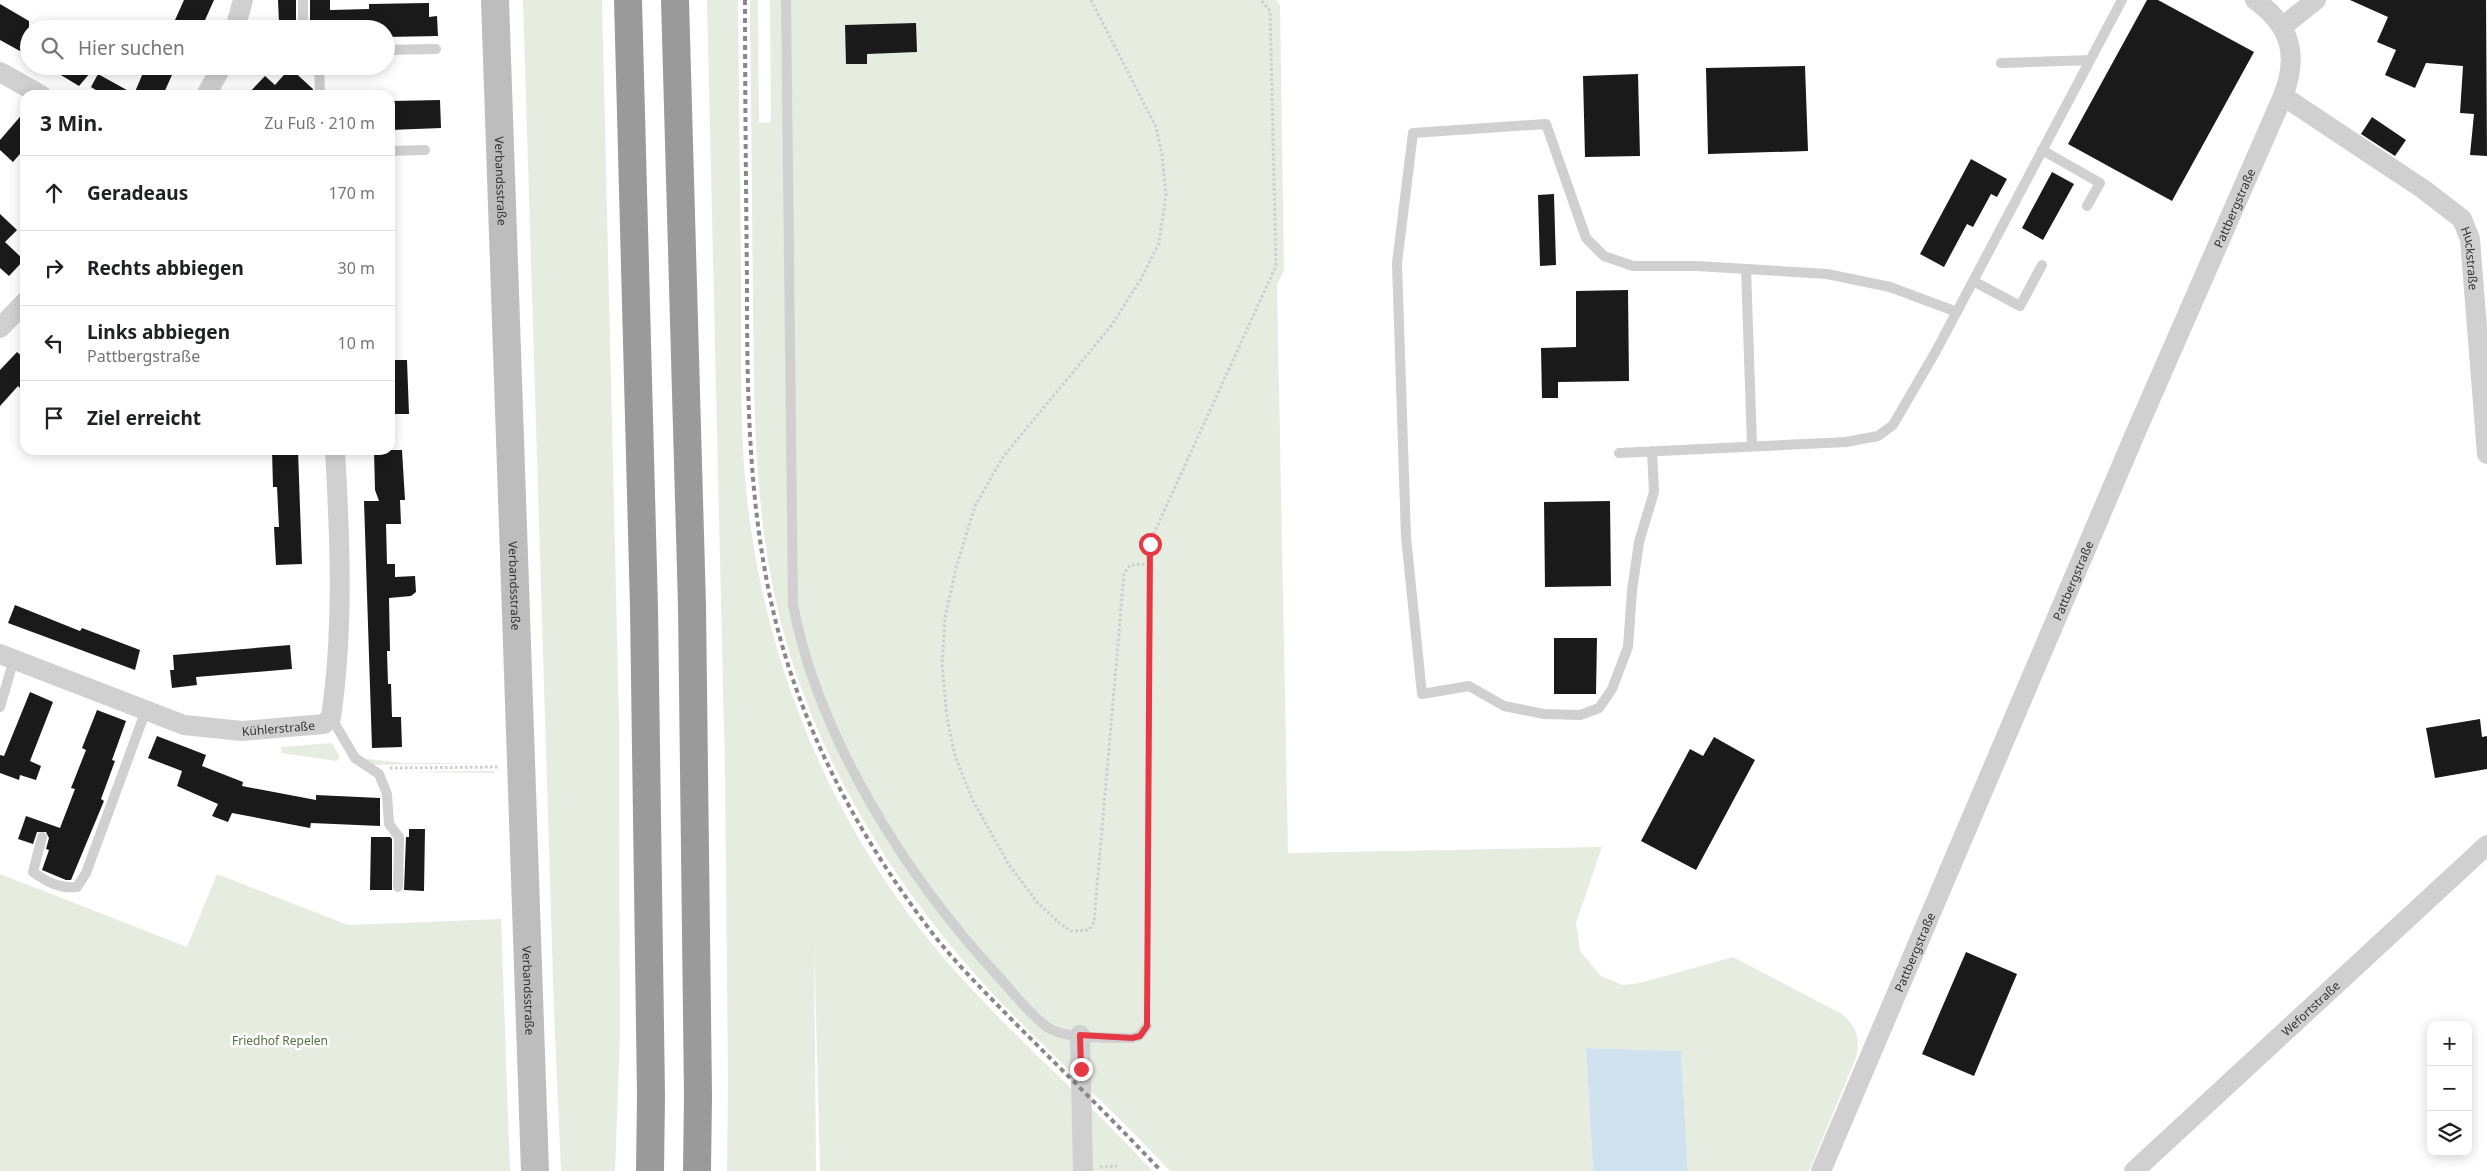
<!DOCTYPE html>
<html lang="de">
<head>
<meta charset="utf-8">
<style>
	:root { --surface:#fff; --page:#f6f6f6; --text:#202124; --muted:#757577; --line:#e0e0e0 }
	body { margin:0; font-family:"Noto Sans",sans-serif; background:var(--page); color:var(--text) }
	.controls { position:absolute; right:15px; bottom:15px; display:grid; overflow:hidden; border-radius:10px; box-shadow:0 2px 12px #0003 }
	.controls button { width:45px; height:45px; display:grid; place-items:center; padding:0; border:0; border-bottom:1px solid var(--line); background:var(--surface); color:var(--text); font:25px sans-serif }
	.stop { position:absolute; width:15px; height:15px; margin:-11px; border:4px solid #e63946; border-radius:50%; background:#fff }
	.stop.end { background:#e63946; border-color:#fff; box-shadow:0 1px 5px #0008 }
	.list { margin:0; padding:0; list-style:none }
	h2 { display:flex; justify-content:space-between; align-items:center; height:65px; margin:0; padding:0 20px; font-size:21px }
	h2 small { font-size:16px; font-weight:400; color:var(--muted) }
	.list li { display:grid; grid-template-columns:32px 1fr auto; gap:15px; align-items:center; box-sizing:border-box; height:75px; padding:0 20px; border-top:1px solid var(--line) }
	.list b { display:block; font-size:19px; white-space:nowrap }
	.list p { margin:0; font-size:16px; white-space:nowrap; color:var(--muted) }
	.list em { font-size:16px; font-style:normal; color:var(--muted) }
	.icon { flex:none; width:28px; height:28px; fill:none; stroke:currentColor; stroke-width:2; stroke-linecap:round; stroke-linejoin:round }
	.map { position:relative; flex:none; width:2487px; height:1171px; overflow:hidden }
	.search { position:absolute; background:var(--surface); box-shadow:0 2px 12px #0003; left:20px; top:20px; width:375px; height:55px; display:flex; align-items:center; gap:12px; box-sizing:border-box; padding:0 18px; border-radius:28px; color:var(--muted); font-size:19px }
	.panel { position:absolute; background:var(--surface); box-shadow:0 2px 12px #0003; left:20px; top:90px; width:375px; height:365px; border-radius:15px }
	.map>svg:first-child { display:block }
	.green { fill:#e6ecdf }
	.water { fill:#cfe2ee }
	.building { fill:#1a1a1a }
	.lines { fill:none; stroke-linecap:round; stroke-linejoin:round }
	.path { stroke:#cdcdcd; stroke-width:3; stroke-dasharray:2.5 2.5; stroke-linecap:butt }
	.service { stroke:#d0d0d0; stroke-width:10 }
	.minor { stroke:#d0d0d0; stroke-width:20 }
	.secondary { stroke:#bdbdbd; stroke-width:28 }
	.motorway { stroke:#9a9a9a; stroke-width:28 }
	.rail { stroke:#888; stroke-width:4; stroke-dasharray:5 4; stroke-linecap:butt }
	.route { stroke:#e63946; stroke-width:6 }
	.labels { text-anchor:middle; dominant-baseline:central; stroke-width:5; stroke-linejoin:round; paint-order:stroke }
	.street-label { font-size:12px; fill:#333; stroke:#fff }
	.park-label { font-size:12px; fill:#56703f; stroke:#fff }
</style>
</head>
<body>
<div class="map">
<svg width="2487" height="1171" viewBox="0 0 2487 1171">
	<rect width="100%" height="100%" fill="#fff"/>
	<path class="green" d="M523,0H602L619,720L620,1036L615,1171H561L554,1011Z
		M707,0H738C739,94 740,188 741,282C741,343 740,404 744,465C756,632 815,792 917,925C986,1015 1076,1087 1152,1171H820L814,936L816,1171H727L728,1079L725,772Z
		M750,0H758L759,123L771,122L770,0H1276L1280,5L1284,270L1277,285L1288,853L1602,847L1576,923L1580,951L1601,976L1623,985L1640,983L1733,957L1840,1013C1856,1024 1860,1037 1857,1055L1809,1171H1688L1681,1051L1586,1048L1593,1171H1170C1096,1091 1010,1021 942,935C867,841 808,732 779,615C754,512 754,408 753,302C752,201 751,101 750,0Z
		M332,743L340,757L337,761L281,753V747Z
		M358,758L406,763H494L370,765Z
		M494,771V773L384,772Z
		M0,874L187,947L217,874L348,925L501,919L510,1171H0Z"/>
	<path class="water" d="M1586,1048L1681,1051L1688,1171H1593Z"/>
	<path class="building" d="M184,0H214L201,29H171Z
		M278,0H296V22L279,23Z
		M310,0H330V10L369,9V4L429,3V17L437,16L438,36L386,37V29H315L314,21H310Z
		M2147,0H2158L2254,52L2172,201L2068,144Z
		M2350,0H2486L2487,156L2470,155L2474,114L2460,113L2463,66L2426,63L2415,88L2385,75L2396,50L2377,42L2388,17Z
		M0,4L29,21V56L0,40Z
		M916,23L917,52L867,54V64H846L845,25Z
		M46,66H96L79,86Z
		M146,66H176L163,95H104L91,87L98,74L134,94Z
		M1805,66L1808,151L1708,154L1706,68Z
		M290,68L313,89V95H247L265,76L275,85Z
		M1638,74L1640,156L1585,157L1583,76Z
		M440,100L441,128L390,130V106H392V101Z
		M25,111V148L13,162L0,150V140Z
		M2372,117L2406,140L2395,156L2361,134Z
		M1971,159L2007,179L1997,197L1991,194L1973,227L1967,224L1944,267L1920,254Z
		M2052,172L2074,184L2043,240L2022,228Z
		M1554,194L1556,265L1540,266L1538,195Z
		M0,214L17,230L5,242L24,260L9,276L0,268Z
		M1628,290L1629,381L1558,382V398H1542L1541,348L1576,347V291Z
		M17,352L25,359V393L18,386L0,406V370Z
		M390,360H407L409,414H390Z
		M272,450H298L302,564L276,565L274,527H279L277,487H273Z
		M374,450H402L405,500H400L401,524H386L387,564H395V577L415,576L416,592L411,596L389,598L390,651H387L388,684H391L392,717H401L402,747L372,748L364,501H379L375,490Z
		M1610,501L1611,586L1545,587L1544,502Z
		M15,605L80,631L82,628L140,650L135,670L8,623Z
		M1554,638H1597L1596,694H1554Z
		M290,645L292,669L196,677L197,685L172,688L170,670H174L173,655Z
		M30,692L53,702L30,761L41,766L36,780L20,775L19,780L0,773V755L4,756Z
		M97,710L126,721L112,760L115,761L101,799L104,801L71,880H66L42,870L49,850L46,849L49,838L46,832H37L33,844L18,839L26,816L60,828L75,789L71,788L86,750L82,748Z
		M2480,719L2482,737L2487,736V769L2435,778L2426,728Z
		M157,736L206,755L202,766L243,782L242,786L316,800V795L380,798V826L311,823L310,828L232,813L228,822L212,816L218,804L177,786L182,771L148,758Z
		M1714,737L1755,760L1696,870L1641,841L1690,749L1703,756Z
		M409,829H425L424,891L404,890L406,837H409Z
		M371,837H390L392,839V890H370Z
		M1966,952L2017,974L1974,1076L1922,1054Z"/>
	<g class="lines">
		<path class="path" d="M1091,0L1156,127L1162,155L1166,195L1159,243L1141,279L1111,326L1003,457L975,506L956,568L945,618L942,664L947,718L955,756L972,799L1009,865L1037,902L1058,922L1071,931L1089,930L1094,922L1124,574L1130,565L1149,564
			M390,768L498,767
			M1148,1013L1149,544L1276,266L1270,11L1261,0
			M1100,1167L1117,1166"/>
		<path class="service" d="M303,0V29
			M786,0L793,605C819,739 906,876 997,975C1013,992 1028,1013 1047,1027C1065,1040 1110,1037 1132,1038L1139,1036L1147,1026
			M386,50L436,49
			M2001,63L2090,60
			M319,66L320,95
			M2042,150L2100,183L2087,206
			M390,151L425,150
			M1746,269L1752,445
			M1973,281L2020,306L2042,265
			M1652,451L1654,492L1639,542L1632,591L1628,647L1612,689L1599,708L1580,715L1544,714L1504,706L1469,686L1422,694L1406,537L1397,263L1413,133L1546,124L1586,238L1604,256L1633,266H1697L1827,274L1890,287L1957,312
			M1619,453L1846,442L1878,436L1893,425L1936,351L2122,0
			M0,707L14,659
			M331,717L355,758L379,774L387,794L389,824L399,837L398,887
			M42,837L33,872C47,882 60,889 77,887L86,873L146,710"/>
		<g class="minor">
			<path d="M2282,27L2316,0"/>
			<path d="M235,29L243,0"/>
			<path d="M0,72L41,95"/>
			<path d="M206,95L222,66"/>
			<path id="s1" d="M2283,96L2423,189L2462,219L2470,239L2487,454"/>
			<path d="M0,328L25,302"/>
			<path id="s2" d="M0,654L184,725L242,731L324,724L331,717C344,628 340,539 335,450"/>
			<path d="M1080,1035L1083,1171"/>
			<path id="s3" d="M1821,1171L2135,434L2283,96C2299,55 2291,26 2255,0"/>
			<path id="s4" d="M2134,1171L2487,845"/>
		</g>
		<path class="secondary" id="s5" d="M495,0L535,1171"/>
		<path class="motorway" d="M628,0L644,608L651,1096L650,1171
			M675,0L692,606L698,1096L697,1171"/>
		<path class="rail" d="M745,0C745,94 746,188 747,282C747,382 748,483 767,582C791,709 852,828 930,930C955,963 985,992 1014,1022C1063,1071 1113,1120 1161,1171"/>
	</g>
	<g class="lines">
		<path class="route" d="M1081,1069L1080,1035L1132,1038L1140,1036L1147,1026L1150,544"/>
	</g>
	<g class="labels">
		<g class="street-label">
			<text stroke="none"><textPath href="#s5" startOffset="181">Verbandsstraße</textPath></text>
			<text stroke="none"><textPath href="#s3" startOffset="1048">Pattbergstraße</textPath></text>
			<text stroke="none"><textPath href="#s1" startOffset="258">Huckstraße</textPath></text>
			<text stroke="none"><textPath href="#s3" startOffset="642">Pattbergstraße</textPath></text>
			<text stroke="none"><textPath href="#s5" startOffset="586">Verbandsstraße</textPath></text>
			<text stroke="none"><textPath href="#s2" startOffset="292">Kühlerstraße</textPath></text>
			<text stroke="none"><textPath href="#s3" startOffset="238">Pattbergstraße</textPath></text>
			<text stroke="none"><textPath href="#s5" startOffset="991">Verbandsstraße</textPath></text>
			<text stroke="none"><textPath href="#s4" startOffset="240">Wefortstraße</textPath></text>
		</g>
		<g class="park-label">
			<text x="280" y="1040">Friedhof Repelen</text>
		</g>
	</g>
</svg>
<div class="controls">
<button>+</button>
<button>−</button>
<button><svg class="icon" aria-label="layers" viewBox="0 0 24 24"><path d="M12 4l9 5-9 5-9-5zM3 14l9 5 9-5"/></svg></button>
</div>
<div class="stop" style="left:1150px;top:544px"></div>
<div class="stop end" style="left:1081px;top:1069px"></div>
<div class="search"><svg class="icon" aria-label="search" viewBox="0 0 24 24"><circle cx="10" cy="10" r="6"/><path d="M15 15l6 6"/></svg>Hier suchen</div>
<section class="panel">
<h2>3 Min.<small>Zu Fuß · 210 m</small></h2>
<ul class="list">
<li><svg class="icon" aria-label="ahead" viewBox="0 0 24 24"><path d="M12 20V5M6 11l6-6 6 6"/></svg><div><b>Geradeaus</b></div><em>170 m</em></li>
<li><svg class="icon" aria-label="right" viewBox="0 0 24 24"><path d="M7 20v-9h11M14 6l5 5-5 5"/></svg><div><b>Rechts abbiegen</b></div><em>30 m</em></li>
<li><svg class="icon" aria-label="left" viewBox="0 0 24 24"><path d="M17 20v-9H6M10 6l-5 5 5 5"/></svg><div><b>Links abbiegen</b><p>Pattbergstraße</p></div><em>10 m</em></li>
<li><svg class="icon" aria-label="arrive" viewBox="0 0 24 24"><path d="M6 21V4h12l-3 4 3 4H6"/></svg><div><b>Ziel erreicht</b></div></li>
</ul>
</section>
</div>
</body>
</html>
